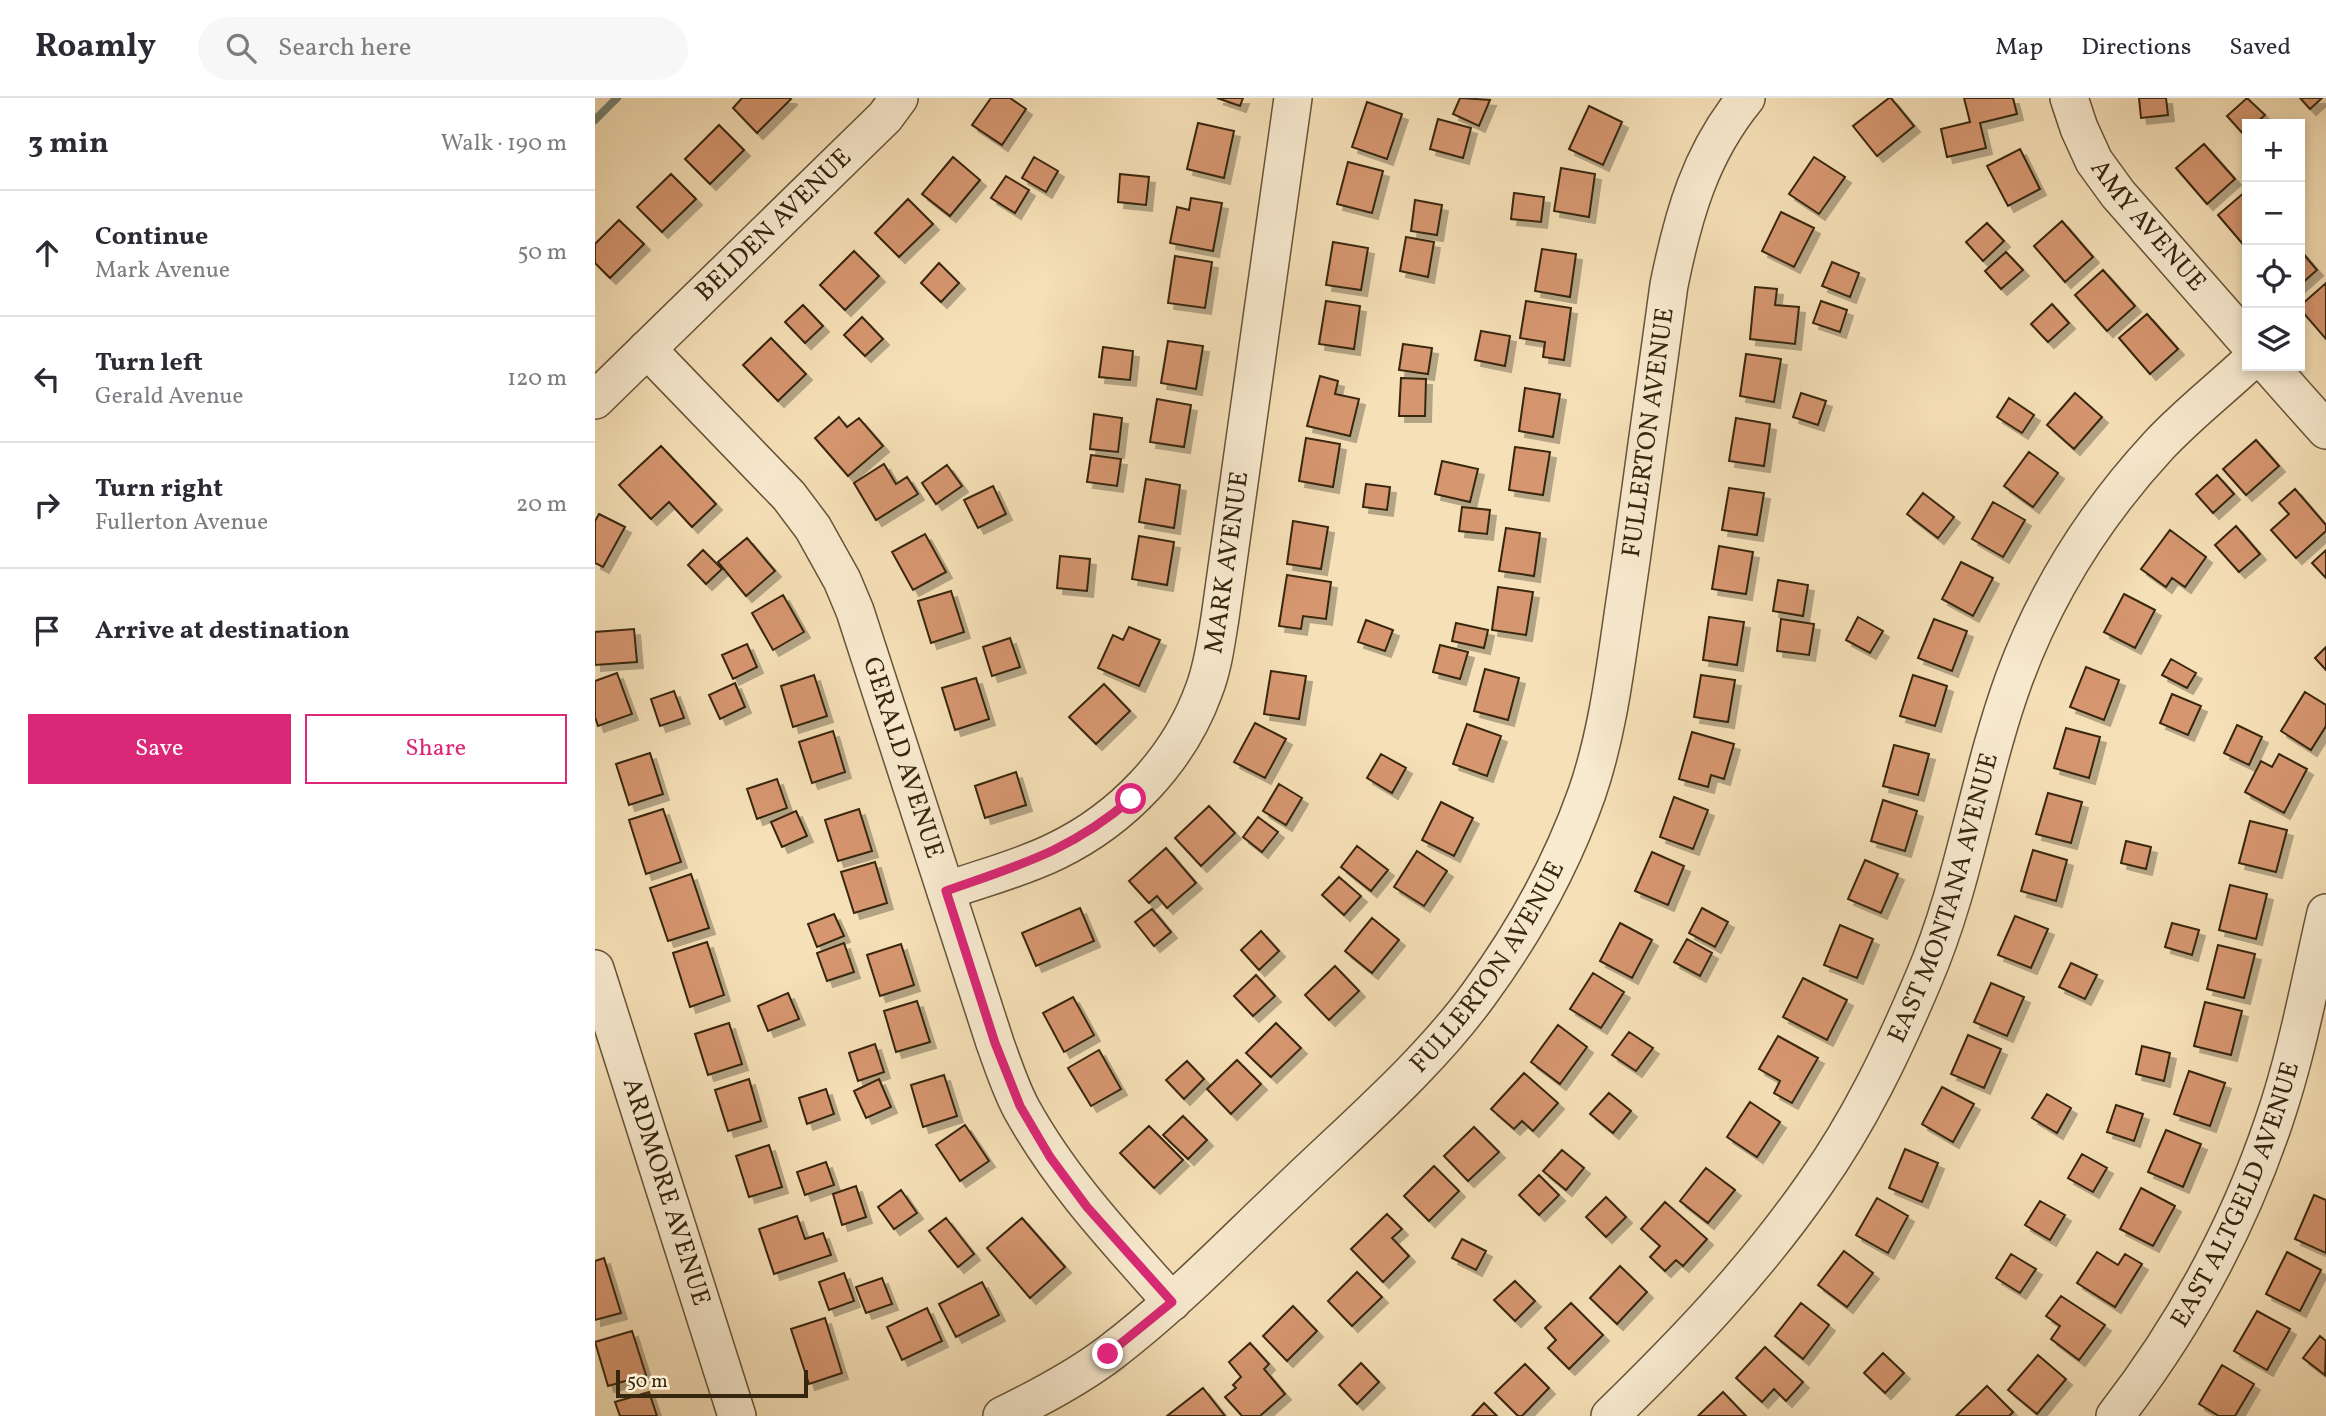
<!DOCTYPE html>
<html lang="en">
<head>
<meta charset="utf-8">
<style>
	:root { --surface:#fff; --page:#f7f7f7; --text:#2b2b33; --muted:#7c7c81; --line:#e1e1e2; --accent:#db2777 }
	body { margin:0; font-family:Vollkorn,serif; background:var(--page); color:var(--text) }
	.controls { position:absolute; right:21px; top:21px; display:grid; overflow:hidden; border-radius:0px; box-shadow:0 4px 10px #0003 }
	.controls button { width:63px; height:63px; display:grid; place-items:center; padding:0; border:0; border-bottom:2px solid var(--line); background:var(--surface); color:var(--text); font:35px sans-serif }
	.scale { position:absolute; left:21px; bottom:18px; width:192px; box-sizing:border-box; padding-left:7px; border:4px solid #37260e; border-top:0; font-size:19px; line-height:24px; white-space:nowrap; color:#37260e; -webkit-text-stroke:5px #f9ebd0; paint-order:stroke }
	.stop { position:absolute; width:21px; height:21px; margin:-16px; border:5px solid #db2777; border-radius:50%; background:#fff }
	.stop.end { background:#db2777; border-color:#fff; box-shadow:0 2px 7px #0008 }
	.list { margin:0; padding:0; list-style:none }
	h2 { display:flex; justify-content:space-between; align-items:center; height:91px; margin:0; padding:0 28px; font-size:30px }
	h2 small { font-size:23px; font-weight:400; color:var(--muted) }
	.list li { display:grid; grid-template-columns:46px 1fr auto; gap:21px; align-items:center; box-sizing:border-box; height:126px; padding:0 28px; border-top:2px solid var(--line) }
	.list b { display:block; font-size:26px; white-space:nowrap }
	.list p { margin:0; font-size:23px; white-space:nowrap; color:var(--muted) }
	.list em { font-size:23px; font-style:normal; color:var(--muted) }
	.actions { display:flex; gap:14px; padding:21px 28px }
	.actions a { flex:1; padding:16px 0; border:2px solid var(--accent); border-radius:0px; text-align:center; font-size:24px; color:var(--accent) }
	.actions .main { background:var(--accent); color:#fff }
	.icon { flex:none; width:38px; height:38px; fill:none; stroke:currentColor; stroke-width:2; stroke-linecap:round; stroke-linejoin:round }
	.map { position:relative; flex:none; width:1731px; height:1318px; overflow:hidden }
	header { display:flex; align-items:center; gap:42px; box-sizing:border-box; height:98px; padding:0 35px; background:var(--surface); border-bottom:2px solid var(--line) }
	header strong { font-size:33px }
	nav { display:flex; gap:38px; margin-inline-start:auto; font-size:24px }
	.search { width:490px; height:63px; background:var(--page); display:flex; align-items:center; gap:18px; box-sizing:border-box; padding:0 24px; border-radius:38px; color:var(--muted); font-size:26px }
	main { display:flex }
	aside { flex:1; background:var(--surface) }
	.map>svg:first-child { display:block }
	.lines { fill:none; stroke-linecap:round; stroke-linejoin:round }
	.stream { stroke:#758072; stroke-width:8 }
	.building { fill:#d69670; stroke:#37260e; stroke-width:2; filter:url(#shadow) }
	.minor-casing { stroke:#675438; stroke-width:40 }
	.minor { stroke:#f9ebd0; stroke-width:37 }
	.route { stroke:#db2777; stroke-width:9 }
	.labels { text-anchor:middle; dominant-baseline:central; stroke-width:5; stroke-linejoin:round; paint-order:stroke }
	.street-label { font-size:26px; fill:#37260e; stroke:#f9ebd0 }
</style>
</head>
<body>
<header>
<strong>Roamly</strong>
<div class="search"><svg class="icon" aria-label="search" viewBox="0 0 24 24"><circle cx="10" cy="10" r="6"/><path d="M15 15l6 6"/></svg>Search here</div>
<nav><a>Map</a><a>Directions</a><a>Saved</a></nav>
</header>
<main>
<aside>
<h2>3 min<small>Walk · 190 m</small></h2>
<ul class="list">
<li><svg class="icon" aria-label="ahead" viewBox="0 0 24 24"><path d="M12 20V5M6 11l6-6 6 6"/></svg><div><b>Continue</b><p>Mark Avenue</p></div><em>50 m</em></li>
<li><svg class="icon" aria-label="left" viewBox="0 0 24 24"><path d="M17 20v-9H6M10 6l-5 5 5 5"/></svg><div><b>Turn left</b><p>Gerald Avenue</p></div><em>120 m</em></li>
<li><svg class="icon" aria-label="right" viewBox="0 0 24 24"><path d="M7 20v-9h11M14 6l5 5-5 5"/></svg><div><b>Turn right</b><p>Fullerton Avenue</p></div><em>20 m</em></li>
<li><svg class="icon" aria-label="arrive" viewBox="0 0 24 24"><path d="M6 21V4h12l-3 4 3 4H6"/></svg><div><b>Arrive at destination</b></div></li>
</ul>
<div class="actions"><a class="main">Save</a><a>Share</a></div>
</aside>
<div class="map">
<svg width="1731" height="1318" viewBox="0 0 1731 1318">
	<defs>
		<filter id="shadow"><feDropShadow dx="6" dy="6" stdDeviation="0" flood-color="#0004"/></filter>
	</defs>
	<rect width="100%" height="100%" fill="#f6e0b7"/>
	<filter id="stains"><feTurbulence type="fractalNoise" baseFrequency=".00286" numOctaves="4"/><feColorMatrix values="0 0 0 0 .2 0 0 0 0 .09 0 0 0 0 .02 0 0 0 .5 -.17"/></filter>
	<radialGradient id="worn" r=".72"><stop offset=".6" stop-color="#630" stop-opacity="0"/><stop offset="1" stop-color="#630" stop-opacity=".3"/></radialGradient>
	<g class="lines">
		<path class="stream" d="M0,22L22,0"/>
	</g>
	<path class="building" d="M147,0H195L196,1L162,35L138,10Z
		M396,0H415L431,11L407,47L377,27Z
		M622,0H648L645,8Z
		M865,0L895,2L884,28L858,16Z
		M1294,0H1296L1319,28L1282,58L1258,28Z
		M1369,0H1418L1422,16L1385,25L1391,50L1352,59L1346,31L1375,24Z
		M1544,0H1571L1573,17L1546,20Z
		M1652,0L1670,17L1660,26H1652V33L1649,37L1632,18Z
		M1705,0H1727L1715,11Z
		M772,4L807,16L792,61L757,49Z
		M994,8L1027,24L1008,67L974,51Z
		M843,21L876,30L868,60L835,51Z
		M603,25L639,33L629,80L592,71Z
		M124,27L149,52L115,86L90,61Z
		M1609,46L1640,81L1612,106L1581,70Z
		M1425,51L1445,91L1413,108L1392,68Z
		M358,59L385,82L355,118L327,96Z
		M439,59L463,73L451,94L427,80Z
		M1219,59L1250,79L1224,116L1194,96Z
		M753,64L788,73L777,115L742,106Z
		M966,70L1000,76L994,119L959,113Z
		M76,76L101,101L67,134L42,109Z
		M525,76L554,79L551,107L523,104Z
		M411,78L434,92L420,115L396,100Z
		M1651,93L1652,94V151L1623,117Z
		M919,95L949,99L946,124L916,121Z
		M596,100L627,105L618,153L575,145L582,109L594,112Z
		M313,101L338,126L304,159L280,135Z
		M820,102L847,107L842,137L816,133Z
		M1186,114L1219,130L1199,169L1167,153Z
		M24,122L49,146L15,180L0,165V146Z
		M1467,123L1498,159L1470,184L1439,148Z
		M1392,125L1409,143L1388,163L1371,144Z
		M811,139L839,144L833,179L805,173Z
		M738,144L773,150L766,192L731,187Z
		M947,151L981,156L975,199L940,193Z
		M1705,152L1722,172L1705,187Z
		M259,153L284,178L250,212L225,187Z
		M1411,154L1428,172L1406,191L1390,173Z
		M580,158L617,164L610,210L573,205Z
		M1237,164L1264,175L1255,199L1227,188Z
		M344,165L364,185L346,204L326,185Z
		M1508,172L1540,208L1512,233L1480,197Z
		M1731,185V241L1705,211V208Z
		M1160,189L1182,191L1180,207L1204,209L1200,246L1155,241Z
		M731,203L765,208L759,251L724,246Z
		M931,203L976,210L969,262L948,259L950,244L925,240Z
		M1226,203L1252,212L1245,234L1218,225Z
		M1457,206L1474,225L1453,244L1436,226Z
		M208,207L228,228L210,245L190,224Z
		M1552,216L1583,251L1555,276L1524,240Z
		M267,219L288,241L270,258L249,237Z
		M886,233L915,238L910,268L880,262Z
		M176,240L211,276L183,303L148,267Z
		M573,243L608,248L601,291L566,285Z
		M808,246L837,250L833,276L804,272Z
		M508,249L538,253L535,282L504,279Z
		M1151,256L1186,261L1179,304L1145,298Z
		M725,278L743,283L740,296L764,301L755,338L712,328Z
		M806,280L831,281L830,318H804Z
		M930,290L965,296L958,339L924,333Z
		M1206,295L1231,303L1223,327L1198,319Z
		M1480,295L1507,319L1479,351L1452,327Z
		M1414,300L1439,317L1427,335L1402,319Z
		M562,301L596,307L589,349L555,344Z
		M499,316L527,320L523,354L495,351Z
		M244,319L252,329L264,320L288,348L253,378L220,340Z
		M1141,320L1175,326L1169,368L1134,363Z
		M711,340L745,346L738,389L704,383Z
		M1661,342L1684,368L1651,397L1628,371Z
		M66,348L121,406L97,429L74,404L56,421L24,387Z
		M920,349L955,354L948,397L914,392Z
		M1434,354L1463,375L1438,409L1409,388Z
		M496,357L526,361L522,388L492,384Z
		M847,363L883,371L875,404L840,396Z
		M289,366L301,386L312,379L323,396L281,422L259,385Z
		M352,367L367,388L341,406L327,385Z
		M1622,377L1639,396L1618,415L1601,396Z
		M551,381L585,387L579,430L544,424Z
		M771,386L795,389L792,412L768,409Z
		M398,388L411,416L383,430L369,402Z
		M1134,390L1169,395L1162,437L1127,432Z
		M1700,391L1731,427V433L1701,460L1676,432L1694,416L1684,405Z
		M1328,395L1359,419L1343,440L1312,416Z
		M1398,404L1430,422L1408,459L1377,441Z
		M867,409L895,412L892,436L864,433Z
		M4,416L30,429L8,469L0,465V423Z
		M698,423L733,429L726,471L692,466Z
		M1641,428L1665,456L1644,474L1620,447Z
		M911,430L945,435L939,478L904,473Z
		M1575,432L1611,459L1590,489L1577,480L1571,489L1546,471Z
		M330,436L351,474L318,492L297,454Z
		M544,438L579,444L572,487L537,481Z
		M152,440L180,473L151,498L123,464Z
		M1124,448L1158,454L1151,496L1117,491Z
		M108,452L127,471L111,486L93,467Z
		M1731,452V480L1717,465Z
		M465,458L495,461L492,493L462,490Z
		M1366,464L1398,480L1378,518L1347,501Z
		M692,477L736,484L731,521L708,518L706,531L684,528Z
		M1183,482L1213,487L1208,518L1178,513Z
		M903,489L938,494L931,537L897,532Z
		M356,493L369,534L336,545L323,503Z
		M1529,496L1560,512L1540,550L1509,534Z
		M188,497L209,534L178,552L157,515Z
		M1114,519L1149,524L1142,567L1108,562Z
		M1263,519L1288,533L1275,555L1251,542Z
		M1186,521L1219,526L1214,557L1182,553Z
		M1339,521L1372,533L1357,573L1323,560Z
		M771,522L798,532L790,553L763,544Z
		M861,525L893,532L889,550L857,543Z
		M534,529L565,542L544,588L503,570L518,537L528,542Z
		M39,531L42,564L0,567V534Z
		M415,540L425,569L397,578L388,549Z
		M152,546L162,569L138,581L127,557Z
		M845,547L873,554L865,581L838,574Z
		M1731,549V572L1720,560Z
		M1576,561L1601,575L1592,590L1567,577Z
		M1491,569L1524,582L1509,622L1475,609Z
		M890,571L924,580L913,622L879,613Z
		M676,573L711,578L704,621L669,616Z
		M22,575L37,616L3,628L0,619V583Z
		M219,577L232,618L198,629L186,588Z
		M1106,577L1140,582L1133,624L1099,619Z
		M1318,577L1352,588L1340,628L1305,618Z
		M381,580L394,621L360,632L347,590Z
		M140,585L150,609L125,621L114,597Z
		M509,586L535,613L501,646L474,619Z
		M79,593L89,620L65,628L56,601Z
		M1710,594L1731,607V628L1716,652L1686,633Z
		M1577,596L1606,608L1593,637L1565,625Z
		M660,625L691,641L670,680L639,664Z
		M872,626L906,638L892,678L858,666Z
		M1642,627L1667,639L1654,667L1629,655Z
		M1471,630L1505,639L1494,680L1459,670Z
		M238,633L250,674L217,685L204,644Z
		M1097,634L1139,646L1129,681L1116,677L1113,689L1084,681Z
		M1299,647L1334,656L1323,697L1288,688Z
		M55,655L68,696L34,707L21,666Z
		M786,656L811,670L797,695L772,680Z
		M1684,656L1712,671L1689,715L1650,694L1666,663L1677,669Z
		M421,674L431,707L390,720L380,688Z
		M182,681L192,710L162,721L152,691Z
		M684,686L707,700L691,727L668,713Z
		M1453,695L1487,704L1476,745L1441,736Z
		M1079,699L1113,712L1098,751L1065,739Z
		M1288,702L1322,713L1310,753L1276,743Z
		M846,704L878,720L859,758L827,742Z
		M614,708L640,735L606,768L580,740Z
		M68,711L86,764L51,776L34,722Z
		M264,711L277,753L243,763L230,722Z
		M201,713L212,738L187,749L176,724Z
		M663,719L683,734L667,754L648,739Z
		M1655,723L1692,732L1681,774L1644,765Z
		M1531,743L1556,749L1551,771L1526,765Z
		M762,748L793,772L776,793L746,769Z
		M571,750L601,785L572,810L562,798L554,805L534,783Z
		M1438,752L1472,762L1461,803L1426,793Z
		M822,753L852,773L829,808L799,789Z
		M1057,754L1089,768L1073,807L1040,793Z
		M1270,762L1303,776L1286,815L1253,801Z
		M280,764L292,805L259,815L246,774Z
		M96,776L114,830L73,843L55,790Z
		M744,779L766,798L749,817L727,797Z
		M1635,787L1672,796L1661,841L1624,832Z
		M485,810L499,843L441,868L427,835Z
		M1107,810L1133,824L1120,849L1094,835Z
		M557,811L576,834L559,848L540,824Z
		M239,816L249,838L222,849L213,826Z
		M1420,818L1453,831L1436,870L1403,857Z
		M777,820L804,842L777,875L750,853Z
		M1025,825L1057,842L1037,880L1005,863Z
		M1577,825L1604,832L1597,857L1570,849Z
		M1245,827L1278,841L1262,880L1229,867Z
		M666,833L684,853L664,872L646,852Z
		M1092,841L1117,855L1105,878L1079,864Z
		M112,844L129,897L95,909L78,855Z
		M249,845L259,874L232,883L222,855Z
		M306,846L319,887L285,898L272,857Z
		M1623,847L1660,856L1649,900L1612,891Z
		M1476,865L1502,877L1490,901L1464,889Z
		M740,868L764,893L734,922L710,897Z
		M998,875L1029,894L1006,930L975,911Z
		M661,877L680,898L658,918L639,898Z
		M1208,880L1252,902L1232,942L1188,919Z
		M1396,885L1429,899L1412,938L1379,924Z
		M193,895L204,921L173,933L163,908Z
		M478,899L499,937L469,954L448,915Z
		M322,903L335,944L301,954L289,913Z
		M1610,904L1647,913L1636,957L1599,948Z
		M134,925L147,966L113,977L100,936Z
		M681,925L706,950L676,979L651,955Z
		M963,927L992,949L965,986L936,964Z
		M1034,934L1058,950L1041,973L1017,957Z
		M1373,937L1406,951L1389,990L1356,976Z
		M1183,938L1223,960L1197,1005L1179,995L1185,983L1164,971Z
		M280,946L289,974L263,983L254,955Z
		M1547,948L1575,955L1569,983L1541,976Z
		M504,952L526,991L496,1008L473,970Z
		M642,962L666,986L636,1016L612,991Z
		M592,963L609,981L589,1001L571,982Z
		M1594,973L1630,985L1615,1028L1579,1016Z
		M929,975L963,1005L938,1033L927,1023L919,1031L896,1011Z
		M349,977L362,1018L328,1029L316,987Z
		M154,981L166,1023L133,1033L120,992Z
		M284,981L296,1009L271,1020L259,993Z
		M1347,989L1379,1006L1358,1044L1327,1026Z
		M231,991L239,1016L212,1026L204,1000Z
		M1014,995L1036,1013L1018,1035L995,1016Z
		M1452,996L1476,1010L1462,1035L1437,1020Z
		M1155,1004L1185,1024L1162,1059L1132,1039Z
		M1521,1007L1548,1016L1539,1043L1512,1034Z
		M588,1018L612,1042L593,1061L568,1037Z
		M370,1027L394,1063L365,1083L341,1047Z
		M554,1028L588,1062L559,1090L525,1055Z
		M879,1029L904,1054L873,1083L849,1058Z
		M1571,1032L1606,1046L1588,1089L1553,1074Z
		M174,1047L187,1089L154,1099L141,1058Z
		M1310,1051L1343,1065L1327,1104L1294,1090Z
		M967,1052L989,1070L971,1092L948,1073Z
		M1487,1056L1512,1070L1498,1094L1473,1080Z
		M231,1064L239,1087L210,1097L202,1074Z
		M839,1068L864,1093L834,1123L809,1098Z
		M1111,1070L1140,1092L1113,1125L1085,1103Z
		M944,1077L964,1097L944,1117L924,1097Z
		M261,1088L271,1119L247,1127L238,1096Z
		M1546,1090L1580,1108L1558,1148L1525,1131Z
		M306,1092L322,1115L299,1131L283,1109Z
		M1719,1097L1731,1102V1155L1700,1141Z
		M1011,1099L1031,1119L1011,1139L991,1119Z
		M1282,1100L1313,1118L1293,1155L1261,1137Z
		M1445,1103L1470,1117L1455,1142L1430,1127Z
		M1070,1104L1112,1141L1088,1168L1081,1162L1070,1173L1055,1159L1065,1148L1046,1131Z
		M792,1116L807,1131L797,1140L814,1158L788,1184L756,1151Z
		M202,1118L210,1141L228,1135L236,1157L179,1176L164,1131Z
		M351,1120L379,1156L363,1169L334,1133Z
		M427,1120L470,1169L435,1200L392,1150Z
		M867,1141L891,1153L881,1172L857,1160Z
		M1249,1153L1278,1175L1252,1209L1223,1187Z
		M1502,1154L1523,1167L1530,1156L1547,1166L1520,1209L1482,1185Z
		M1692,1154L1726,1172L1705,1213L1671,1196Z
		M1416,1156L1441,1171L1425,1195L1401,1180Z
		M9,1160L26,1215L0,1222V1163Z
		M1025,1168L1052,1194L1022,1226L995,1200Z
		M762,1174L787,1199L757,1228L733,1203Z
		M249,1175L259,1203L234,1212L224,1184Z
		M287,1180L297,1206L271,1215L261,1189Z
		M920,1183L940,1203L920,1223L899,1202Z
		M387,1184L404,1217L361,1239L344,1206Z
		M1466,1198L1510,1227L1484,1262L1456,1241L1465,1228L1451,1218Z
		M976,1205L1008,1237L974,1271L953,1250L961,1242L950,1230Z
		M1206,1205L1234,1227L1208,1261L1180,1238Z
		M698,1208L722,1233L692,1263L668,1238Z
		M332,1210L347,1243L307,1262L292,1229Z
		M1662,1213L1695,1231L1672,1272L1639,1253Z
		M230,1220L247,1275L214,1286L196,1231Z
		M37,1233L51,1277L13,1288L0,1244Z
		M1725,1238L1731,1243L1730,1277L1708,1260Z
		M655,1245L674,1266L669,1271L690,1296L665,1318H647L630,1299L641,1290L638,1287L646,1279L634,1264Z
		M1170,1249L1208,1284L1191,1303L1179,1291L1167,1304L1141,1280Z
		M1288,1255L1309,1275L1290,1295L1269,1275Z
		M1443,1257L1471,1281L1442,1316L1413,1292Z
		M766,1265L784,1284L762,1306L744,1287Z
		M930,1266L954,1290L927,1318H923L900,1295Z
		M1627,1267L1659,1286L1640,1318H1624L1604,1306Z
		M1392,1288L1418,1314L1414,1318H1361Z
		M608,1290L630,1318H572Z
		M54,1294L62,1318H25L20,1304Z
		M1128,1294L1151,1318H1103Z
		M889,1305L902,1318H877Z"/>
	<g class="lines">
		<defs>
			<g id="minor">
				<path id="s1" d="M1474,0L1484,30L1499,63L1523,96L1652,243"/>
				<path id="s2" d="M52,251L194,398L218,430L247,482L260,513L400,945C408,967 415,989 426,1010C466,1083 522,1142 577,1204"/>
				<path d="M1674,268L1731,332"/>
				<path id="s3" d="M0,302L290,19L304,0"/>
				<path id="s4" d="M351,793C387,780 427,770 461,753C527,721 584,662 609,592C618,569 621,544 625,520L698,0"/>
				<path id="s5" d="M0,871L142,1318"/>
				<path id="s6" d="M407,1318C444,1300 482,1280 515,1255C578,1207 633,1150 690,1096C755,1033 831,969 884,896C928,836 967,766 992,695C1014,631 1021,563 1031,497C1046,394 1060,291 1074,187C1088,118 1105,56 1151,0"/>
				<path id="s7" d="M1015,1318C1089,1246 1160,1172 1219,1087C1264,1024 1298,953 1328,882C1370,785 1383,680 1419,581C1451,494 1501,415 1564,347C1591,318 1623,293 1652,266"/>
				<path id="s8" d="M1520,1318C1589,1229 1643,1130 1679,1023C1702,956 1715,884 1731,815"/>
			</g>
		</defs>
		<use href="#minor" class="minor-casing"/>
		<use href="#minor" class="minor"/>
	</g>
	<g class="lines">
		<path class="route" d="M513,1256L577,1204L492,1109L455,1059L425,1008L400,945L351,793C424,767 476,753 536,701"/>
	</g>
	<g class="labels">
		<g class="street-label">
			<text stroke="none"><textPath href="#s3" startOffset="250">BELDEN AVENUE</textPath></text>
			<text stroke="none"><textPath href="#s1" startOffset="152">AMY AVENUE</textPath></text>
			<text stroke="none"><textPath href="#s6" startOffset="1236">FULLERTON AVENUE</textPath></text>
			<text stroke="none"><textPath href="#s4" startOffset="471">MARK AVENUE</textPath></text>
			<text stroke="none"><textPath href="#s2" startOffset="492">GERALD AVENUE</textPath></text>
			<text stroke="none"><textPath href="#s7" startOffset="626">EAST MONTANA AVENUE</textPath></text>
			<text stroke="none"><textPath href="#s6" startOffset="668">FULLERTON AVENUE</textPath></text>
			<text stroke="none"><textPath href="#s8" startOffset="254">EAST ALTGELD AVENUE</textPath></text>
			<text stroke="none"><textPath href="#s5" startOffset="234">ARDMORE AVENUE</textPath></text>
		</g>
	</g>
	<rect width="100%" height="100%" filter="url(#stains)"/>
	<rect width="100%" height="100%" fill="url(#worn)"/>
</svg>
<div class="controls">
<button>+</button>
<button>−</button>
<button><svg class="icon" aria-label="locate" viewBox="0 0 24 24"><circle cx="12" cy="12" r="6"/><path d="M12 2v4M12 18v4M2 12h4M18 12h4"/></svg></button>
<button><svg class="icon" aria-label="layers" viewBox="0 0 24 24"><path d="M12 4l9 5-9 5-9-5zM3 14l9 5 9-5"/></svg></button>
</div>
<div class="scale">50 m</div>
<div class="stop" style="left:536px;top:701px"></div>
<div class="stop end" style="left:513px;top:1256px"></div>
</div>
</main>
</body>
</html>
